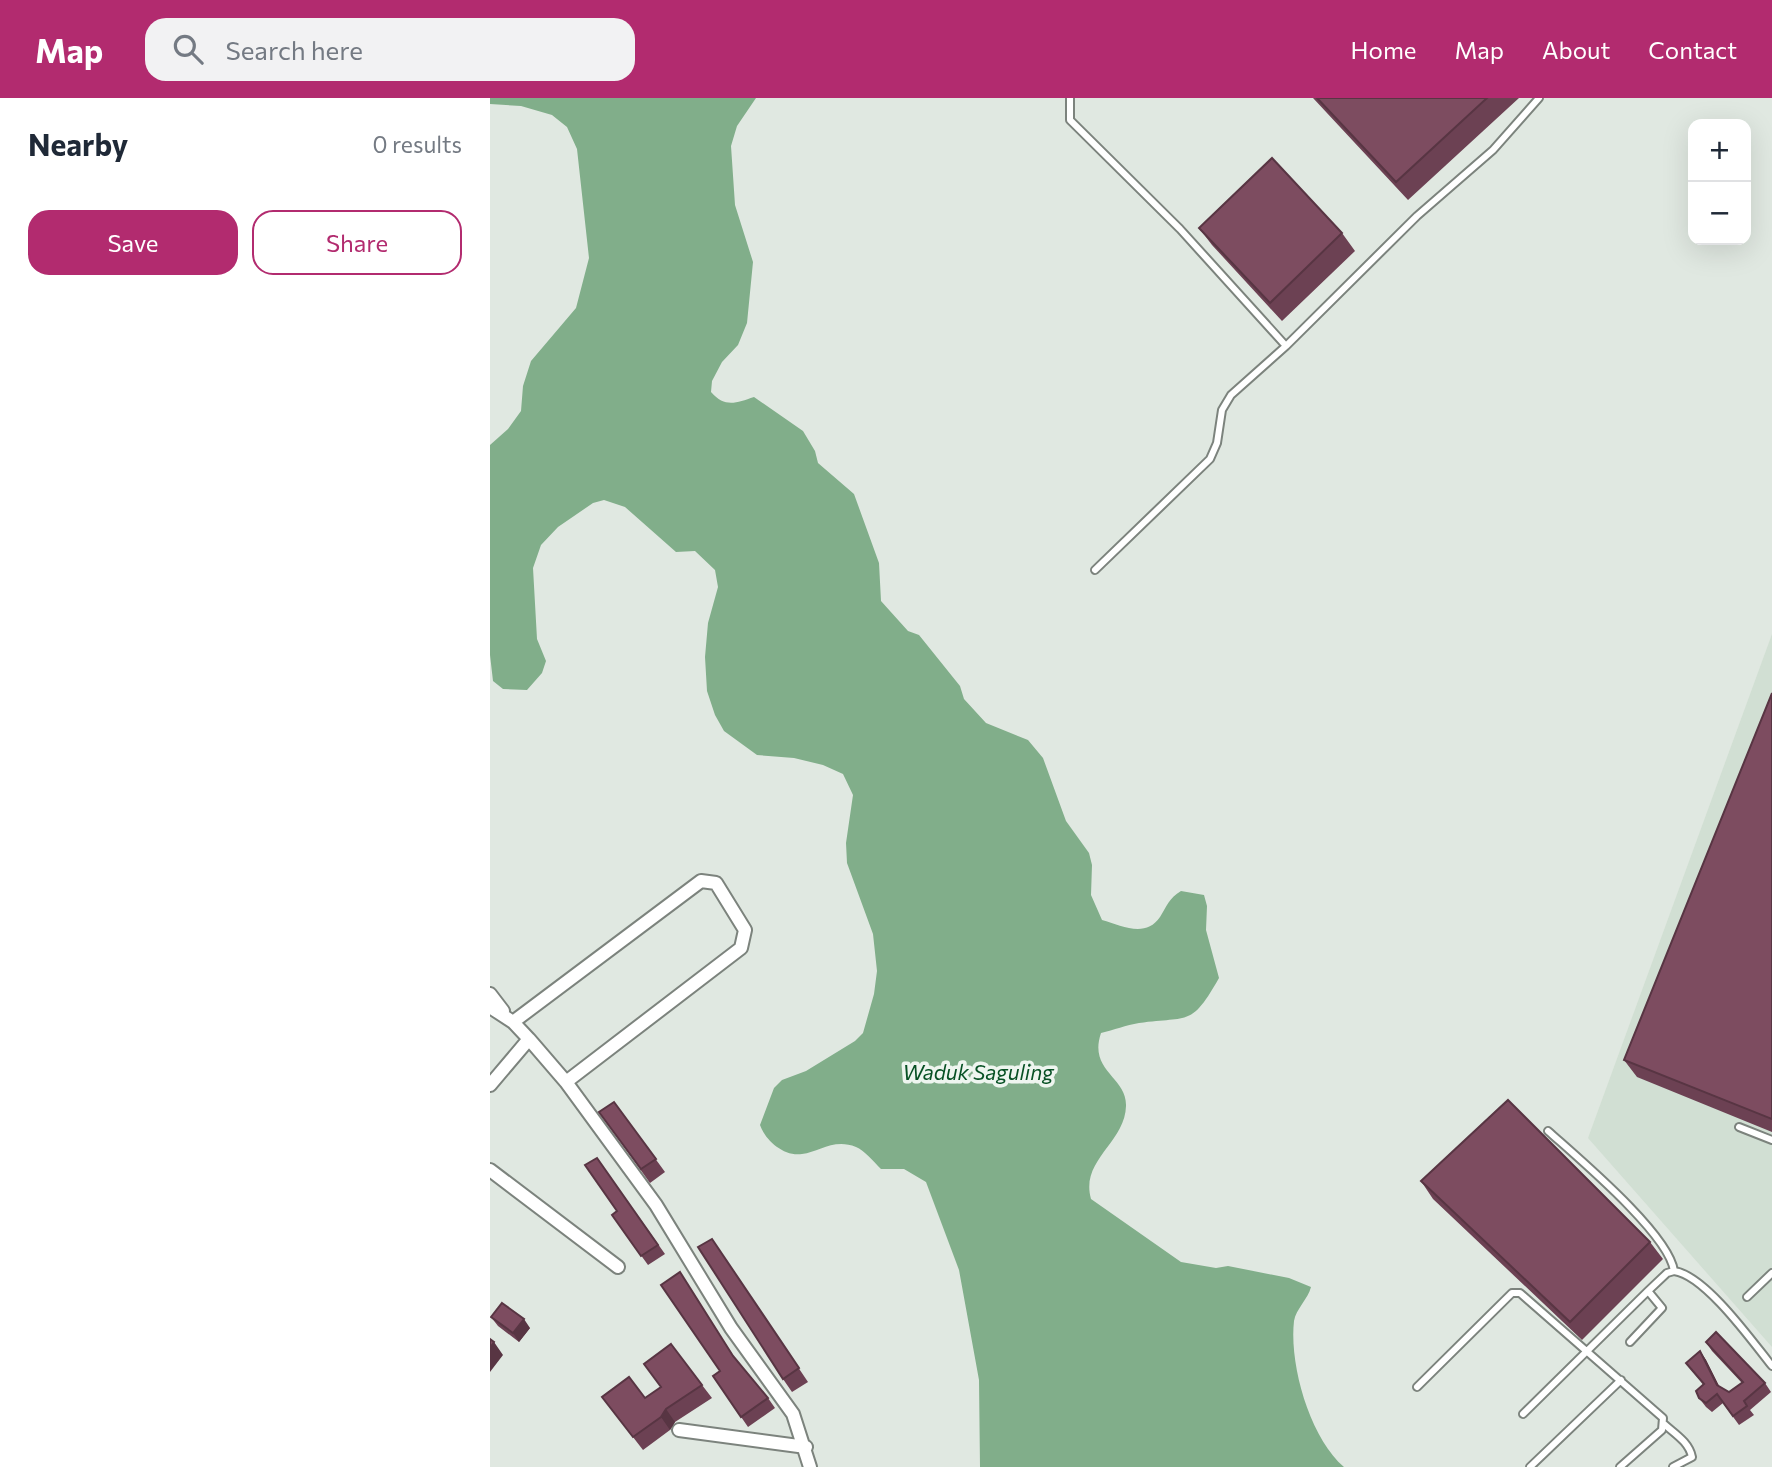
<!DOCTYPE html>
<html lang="en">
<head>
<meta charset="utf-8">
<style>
	:root { --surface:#fff; --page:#f2f2f3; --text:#1f2937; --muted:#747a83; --line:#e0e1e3; --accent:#b22b6f }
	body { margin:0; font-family:Commissioner,sans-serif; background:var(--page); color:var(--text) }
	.controls { position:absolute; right:21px; top:21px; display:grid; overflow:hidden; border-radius:14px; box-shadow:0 7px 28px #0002 }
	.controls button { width:63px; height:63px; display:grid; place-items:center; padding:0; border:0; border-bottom:2px solid var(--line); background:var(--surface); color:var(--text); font:35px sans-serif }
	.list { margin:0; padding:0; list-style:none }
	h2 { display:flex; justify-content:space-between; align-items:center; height:91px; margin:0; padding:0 28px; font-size:30px }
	h2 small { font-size:23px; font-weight:400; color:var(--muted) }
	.actions { display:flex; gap:14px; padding:21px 28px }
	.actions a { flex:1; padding:16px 0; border:2px solid var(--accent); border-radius:21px; text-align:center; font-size:24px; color:var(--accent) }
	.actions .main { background:var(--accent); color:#fff }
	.icon { flex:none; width:38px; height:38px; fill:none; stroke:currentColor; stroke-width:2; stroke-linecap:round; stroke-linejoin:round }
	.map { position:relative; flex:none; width:1282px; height:1369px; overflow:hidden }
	header { display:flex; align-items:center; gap:42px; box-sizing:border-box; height:98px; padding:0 35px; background:var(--accent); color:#fff }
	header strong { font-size:33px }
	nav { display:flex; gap:38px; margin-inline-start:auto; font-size:24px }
	.search { width:490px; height:63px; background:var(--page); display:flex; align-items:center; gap:18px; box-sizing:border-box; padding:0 24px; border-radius:21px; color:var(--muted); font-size:26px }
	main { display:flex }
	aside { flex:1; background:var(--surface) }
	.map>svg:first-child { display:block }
	.built { fill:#d1dfd3 }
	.water { fill:#81ae8a }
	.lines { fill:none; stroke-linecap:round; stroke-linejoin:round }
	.lane-casing { stroke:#7c837d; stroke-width:10 }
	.street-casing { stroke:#7c837d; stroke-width:16 }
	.lane { stroke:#fff; stroke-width:6 }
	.street { stroke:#fff; stroke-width:12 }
	.wall { fill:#6c4153 }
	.shaded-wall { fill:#583543 }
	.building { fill:#7d4c60; stroke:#583543; stroke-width:2 }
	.labels { text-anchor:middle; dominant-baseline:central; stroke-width:7; stroke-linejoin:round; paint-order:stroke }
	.water-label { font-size:21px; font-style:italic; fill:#075124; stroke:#eef5ef }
</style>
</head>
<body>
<header>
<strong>Map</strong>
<div class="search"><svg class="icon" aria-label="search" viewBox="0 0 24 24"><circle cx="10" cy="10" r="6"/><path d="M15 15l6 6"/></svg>Search here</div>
<nav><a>Home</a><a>Map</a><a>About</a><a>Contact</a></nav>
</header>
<main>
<aside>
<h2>Nearby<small>0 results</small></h2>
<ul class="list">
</ul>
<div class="actions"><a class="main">Save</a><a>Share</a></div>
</aside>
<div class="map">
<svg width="1282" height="1369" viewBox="0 0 1282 1369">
	<rect width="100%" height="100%" fill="#e0e8e1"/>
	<path class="built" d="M1282,536V1249L1098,1040Z"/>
	<path class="water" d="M0,0H266L247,28L241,48L245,107L263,164L257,225L248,247L232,264L222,283L221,294C235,310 246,305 264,299L313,333L325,353L328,365L364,396L389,465L391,503L418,533L429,537L470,588L474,601L496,625L538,642L553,660L576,723L599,755L602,767L601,797L612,822C632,828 656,840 670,819C677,808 679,800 691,793L714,797L717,808L716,832L729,880C701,929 700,918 649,925C636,927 624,932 611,935C598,973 637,979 636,1008C635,1045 590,1062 601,1101L691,1164L726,1170L738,1168L799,1180L821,1189C818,1201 806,1211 804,1223C799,1267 820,1340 854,1369H490L489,1282L469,1172L436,1084L414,1071H391C384,1064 374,1052 366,1049C344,1040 329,1054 312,1056C294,1059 275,1042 270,1027L284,990L292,982L316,973L365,943L373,935L384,896L387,873L383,836L357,765L356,745L363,697L353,676L333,667L304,660L267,657L234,633L225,617L217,593L215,559L218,525L228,489L225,472L205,453L186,454L135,409L114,402L103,405L68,429L51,447L43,470L47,541L56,563L52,575L37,592L13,591L3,583L0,557V347L18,331L31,313L33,288L41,263L86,210L99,160L87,51L77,29L62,17L31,8L0,6Z"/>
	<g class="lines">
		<defs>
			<path id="lane" d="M580,0V22L690,131L796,248
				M605,472L720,361L727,345L732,312L741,297L796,248L927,118L1003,52L1049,0
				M1249,1029L1282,1042
				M1058,1033C1088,1060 1179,1136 1184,1173
				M1257,1199L1282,1175
				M1140,1244L1172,1210L1158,1193
				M927,1289L1022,1195H1030L1173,1320L1172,1332L1130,1369
				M1033,1316L1158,1193L1177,1175L1184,1173C1215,1177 1262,1243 1282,1268
				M1174,1326C1185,1336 1199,1344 1202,1359L1183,1369
				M1040,1369L1131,1282"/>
			<path id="street" d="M0,896L13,913
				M0,909L23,924L39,941L0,987
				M23,924L211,783L226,785L255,832L251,850L76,984
				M39,941L76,984L166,1107L241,1230L303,1316L320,1369
				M0,1072L128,1169
				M189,1332L316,1349"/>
		</defs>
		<use href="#lane" class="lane-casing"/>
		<use href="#street" class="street-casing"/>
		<use href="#lane" class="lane"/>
		<use href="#street" class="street"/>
	</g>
	<path class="wall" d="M823,0H1029L918,102Z
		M709,130L852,135L865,153L792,223L722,147Z
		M1282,595V1034L1147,979L1134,962Z
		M124,1004L175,1074L160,1085L109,1014Z
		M107,1060L175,1156L158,1167L122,1117L127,1113Z
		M931,1083L1160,1144L1173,1161L1092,1242L943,1101Z
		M222,1141L318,1284L302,1294L293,1281Z
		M190,1174L246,1262L278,1300L285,1310L258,1329L223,1278L230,1273Z
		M1,1219L40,1230L29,1244L8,1228Z
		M1216,1244L1275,1285L1281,1294L1260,1312L1264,1317L1249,1327L1233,1305L1222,1314L1216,1309L1209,1300L1213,1286L1196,1265L1210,1253L1216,1262L1229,1288L1239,1294L1252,1285L1222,1253Z
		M212,1287L222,1300L185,1324L180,1332L153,1352L112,1299L155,1300Z"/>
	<path class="shaded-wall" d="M34,1221L40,1230L29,1244L23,1235Z
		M4,1244L13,1257L0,1274V1250Z
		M1210,1253L1216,1262L1233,1296L1227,1287Z
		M176,1311L185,1324L180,1332L171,1319Z"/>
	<path class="building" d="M827,0H997L906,84Z
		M782,60L852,135L780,205L709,130Z
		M1282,595V1021L1134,962Z
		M1018,1002L1160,1144L1080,1224L931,1083Z
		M124,1004L166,1061L151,1071L109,1014Z
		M107,1060L168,1147L151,1158L122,1117L127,1113L95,1067Z
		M222,1141L309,1270L293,1281L208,1149Z
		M190,1174L243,1258L278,1300L251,1319L223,1278L230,1273L171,1187Z
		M12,1205L34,1221L23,1235L1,1219Z
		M1226,1234L1275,1285L1254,1303L1257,1308L1243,1318L1227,1296L1216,1305L1209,1300L1206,1293L1214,1286L1196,1265L1210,1253L1227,1287L1239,1294L1253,1284L1216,1244Z
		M0,1241L4,1244L0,1250Z
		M181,1246L212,1287L176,1311L171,1319L143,1339L112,1299L139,1279L155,1300L171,1289L154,1266Z"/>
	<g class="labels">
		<g class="water-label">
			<text x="488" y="973">Waduk Saguling</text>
		</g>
	</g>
</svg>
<div class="controls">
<button>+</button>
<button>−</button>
</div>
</div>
</main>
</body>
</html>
